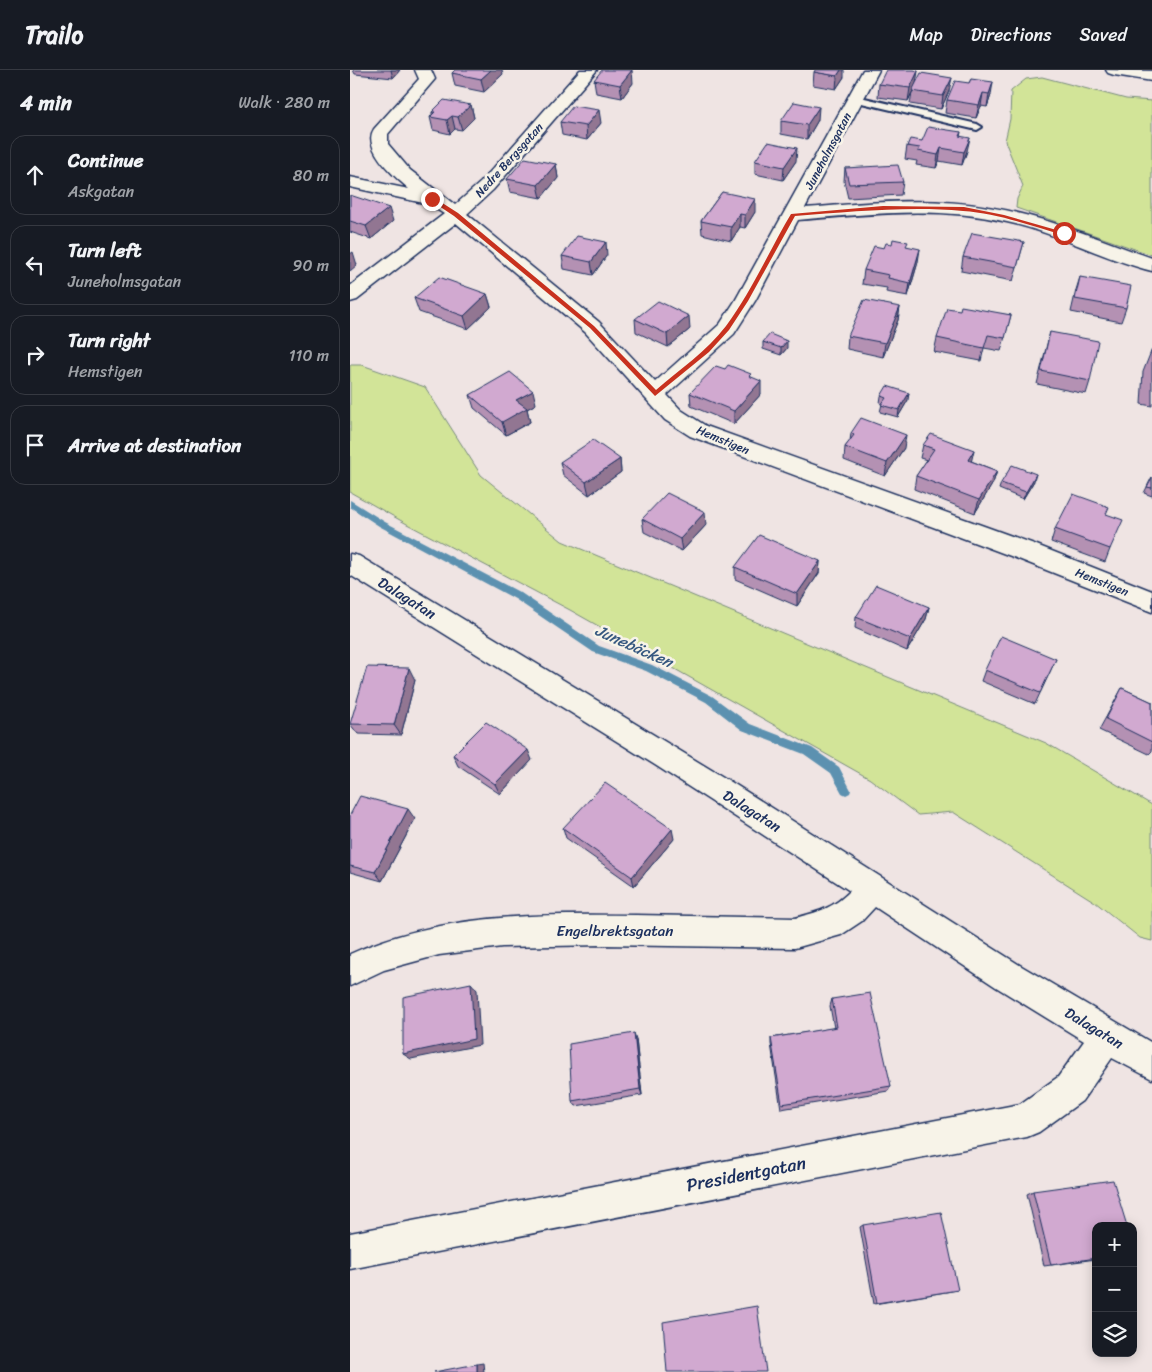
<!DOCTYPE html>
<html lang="en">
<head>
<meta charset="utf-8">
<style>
	:root { --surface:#171b24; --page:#20242c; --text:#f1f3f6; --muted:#9ea1a6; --line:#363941 }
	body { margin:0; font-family:Sriracha,sans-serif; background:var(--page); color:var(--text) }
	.controls { position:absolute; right:15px; bottom:15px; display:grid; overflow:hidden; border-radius:10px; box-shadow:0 2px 12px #0003 }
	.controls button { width:45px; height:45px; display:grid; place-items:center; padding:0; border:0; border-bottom:1px solid var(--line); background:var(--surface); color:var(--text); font:25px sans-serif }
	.stop { position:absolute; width:15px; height:15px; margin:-11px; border:4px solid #c8321e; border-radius:50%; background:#fff }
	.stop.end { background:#c8321e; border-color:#fff; box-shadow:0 1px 5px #0008 }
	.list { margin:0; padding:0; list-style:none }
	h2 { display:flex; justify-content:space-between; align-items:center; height:65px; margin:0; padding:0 20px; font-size:21px }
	h2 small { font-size:16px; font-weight:400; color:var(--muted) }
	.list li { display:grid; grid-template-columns:32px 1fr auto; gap:15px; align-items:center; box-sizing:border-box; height:80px; margin:0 10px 10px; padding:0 10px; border:1px solid var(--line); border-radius:15px }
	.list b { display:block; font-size:19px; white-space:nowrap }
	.list p { margin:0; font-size:16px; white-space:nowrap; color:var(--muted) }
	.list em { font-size:16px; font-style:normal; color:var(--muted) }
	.icon { flex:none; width:28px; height:28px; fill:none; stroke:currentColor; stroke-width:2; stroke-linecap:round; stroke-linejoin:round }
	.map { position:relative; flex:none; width:802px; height:1302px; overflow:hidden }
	header { display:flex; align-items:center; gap:30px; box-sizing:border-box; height:70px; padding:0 25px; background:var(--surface); border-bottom:1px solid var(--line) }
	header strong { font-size:24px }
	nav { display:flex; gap:28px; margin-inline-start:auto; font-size:18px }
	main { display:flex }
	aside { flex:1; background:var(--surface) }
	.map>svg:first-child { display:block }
	.green { fill:#d2e498; stroke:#768a7b }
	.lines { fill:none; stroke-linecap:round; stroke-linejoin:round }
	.stream { fill:#5b91b0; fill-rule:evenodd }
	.service-casing { stroke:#1b2f5e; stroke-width:4 }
	.minor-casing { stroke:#1b2f5e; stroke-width:3 }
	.tertiary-casing { stroke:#1b2f5e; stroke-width:3 }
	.service { fill:#f7f3e8; fill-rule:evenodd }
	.minor { fill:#f7f3e8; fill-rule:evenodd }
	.tertiary { fill:#f7f3e8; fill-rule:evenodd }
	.wall { fill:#b491b3; stroke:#1b2f5e }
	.shaded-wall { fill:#927692; stroke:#1b2f5e }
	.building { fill:#d1a9d0; stroke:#1b2f5e }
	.route { fill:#c8321e }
	.labels { text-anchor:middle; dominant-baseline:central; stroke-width:5; stroke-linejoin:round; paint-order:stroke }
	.far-street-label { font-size:12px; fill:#1b2f5e; stroke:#f7f3e8 }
	.street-label { font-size:15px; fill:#1b2f5e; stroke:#f7f3e8 }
	.water-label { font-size:16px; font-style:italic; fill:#365880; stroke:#f7f3e8 }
	.near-street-label { font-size:18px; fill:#1b2f5e; stroke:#f7f3e8 }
</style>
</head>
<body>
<header>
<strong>Trailo</strong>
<nav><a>Map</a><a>Directions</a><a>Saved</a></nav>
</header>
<main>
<aside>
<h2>4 min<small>Walk · 280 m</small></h2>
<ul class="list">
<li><svg class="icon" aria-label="ahead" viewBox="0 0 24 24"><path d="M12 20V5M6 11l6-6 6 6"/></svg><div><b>Continue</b><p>Askgatan</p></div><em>80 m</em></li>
<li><svg class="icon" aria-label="left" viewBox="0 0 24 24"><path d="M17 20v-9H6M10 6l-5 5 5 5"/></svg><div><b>Turn left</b><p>Juneholmsgatan</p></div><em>90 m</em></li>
<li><svg class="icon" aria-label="right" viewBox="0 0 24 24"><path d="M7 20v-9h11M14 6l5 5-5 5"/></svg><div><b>Turn right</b><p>Hemstigen</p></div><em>110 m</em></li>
<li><svg class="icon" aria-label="arrive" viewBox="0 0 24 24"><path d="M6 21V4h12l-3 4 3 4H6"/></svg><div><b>Arrive at destination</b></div></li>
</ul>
</aside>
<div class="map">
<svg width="802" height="1302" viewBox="0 0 802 1302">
	<rect width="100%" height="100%" fill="#efe4e3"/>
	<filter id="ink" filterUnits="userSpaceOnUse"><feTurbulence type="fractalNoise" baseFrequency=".02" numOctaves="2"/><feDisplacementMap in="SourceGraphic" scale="10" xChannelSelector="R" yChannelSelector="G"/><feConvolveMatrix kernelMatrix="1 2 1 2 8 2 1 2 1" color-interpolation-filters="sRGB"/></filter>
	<g filter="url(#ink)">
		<path class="green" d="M692,7L776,29L802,31V185L666,138L667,129L673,116L655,71L660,49L661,21L676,9Z
			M0,295H12L75,317L131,405L212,471L696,673L802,735V871L790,868L745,832L603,742L568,745L520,709L220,540L57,454L0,422Z"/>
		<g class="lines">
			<path class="stream" d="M0,430L35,452L171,523L249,576L302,595L362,626L400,654L462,678L489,697L501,720L500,723L496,725L492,723L481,703L454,684L392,660L356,632L296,601L243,582L165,529L29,456L0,437Z"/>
			<defs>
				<path id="service" d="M506,26L627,54L632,57L627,60L503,31V27Z"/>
				<path id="minor" d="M65,0H81L85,9L38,64V74L60,100L105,135L131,112L230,0H247L143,120L117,144L249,252L305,312L370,254L385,231L513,0H529L455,138C515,133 578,126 638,137C695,146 748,169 802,188V201C754,189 707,163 657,152C589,136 518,144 448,150L405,231L384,264L317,325L331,340L356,356L684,474L802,521V542L666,488L340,366L315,350L235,262L106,153L7,230L0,232V216L94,144L78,134L0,117V107L59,119C46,108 11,78 24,59L69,9Z
					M0,484L9,486L378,710L668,894L802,973V1009L762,988L732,1031L689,1062L677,1067L0,1199V1163L670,1034L708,1007L734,971L646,917L525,837L512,851L491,865L445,878L252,875L152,877L89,885L34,900L0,916V884C89,843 190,844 286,845C339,846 392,847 445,848C468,842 482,839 500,821L305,695L0,505Z"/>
				<path id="tertiary" d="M756,0L802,1V11L764,5L758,3Z"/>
			</defs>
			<use href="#service" class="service-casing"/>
			<use href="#minor" class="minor-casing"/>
			<use href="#tertiary" class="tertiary-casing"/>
			<use href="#service" class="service"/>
			<use href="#minor" class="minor"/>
			<use href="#tertiary" class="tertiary"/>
		</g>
		<path class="wall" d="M3,0H50L43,8L5,4Z
			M464,2L494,7L486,19L463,15Z
			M102,3L153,4L134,22L105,16Z
			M621,9L641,25L637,37L631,36L626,48L595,43L597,30L619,13Z
			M244,10L283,13L272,28L246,23Z
			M529,14H566L599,21L591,39L560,34L562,22L558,31L528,27Z
			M121,35L124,48L112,60L105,59L100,64L83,60L80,47L82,45V42Z
			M468,50L457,69L431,64V51Z
			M210,52L251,53L237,70L212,65Z
			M611,62L610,67L617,81L612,95L589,91L586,98L566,95L567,91L555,89L557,76L572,71Z
			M405,91H446L433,110L405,104Z
			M206,94L208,108L191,128L160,122L157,109Z
			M495,98L553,112L551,125L498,128L494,111Z
			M372,122L405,142L395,158L390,157L381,171L352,164L351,151Z
			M0,125L43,151L21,169L0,162Z
			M674,172L663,211L611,201L613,187Z
			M558,177L568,192L558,226L536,222L537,218L512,214L514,200L534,178Z
			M257,185L243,205L214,199L212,186Z
			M730,207L776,238L771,252L721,242L726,220Z
			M137,224L141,237L118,259L69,242L64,228Z
			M550,237L548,250L533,287L497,279L498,266Z
			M610,240L661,245L651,281L634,278L631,291L584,282L587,268Z
			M285,249L340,259L318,277L286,262Z
			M700,262L740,311L736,324L687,314Z
			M413,272L437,278L431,285L413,279Z
			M802,279V336L791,334L793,302Z
			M375,299L401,307L411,324L384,354L341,336L340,323Z
			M120,325L186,334L177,339L180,352L156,365L124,338Z
			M531,326L558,330L548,347L530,342L532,334L530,333Z
			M501,363L554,378L535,406L494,390L495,377L500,371Z
			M573,375L621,391L647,401L643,413L625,443L564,419L566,406L577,390L570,388Z
			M270,389L271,402L239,425L213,405L210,392Z
			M802,407V426L794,423Z
			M684,411L673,429L649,419L651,413Z
			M756,444L760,479L755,492L701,472L705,459Z
			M292,449L356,455L332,481L294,462Z
			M470,491L469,503L447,536L385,509V497Z
			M579,537L576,549L557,581L505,558L506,547Z
			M706,589L685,634L631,611L635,600Z
			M65,610L51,665L8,664L0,654Z
			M772,618L802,632V681L799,684L749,660Z
			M103,685L182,690L150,724L108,696Z
			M0,745L65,749L32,811L0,802Z
			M213,758L324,769L284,816L216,768Z
			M482,929L541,1016L538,1021L431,1039L421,974V968L484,958L480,936Z
			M286,969L292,1025L226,1036L222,1031Z
			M683,1121L746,1156V1189L694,1196L677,1124Z
			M513,1155L608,1220L524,1234L510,1157Z"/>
		<path class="shaded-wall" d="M41,0H50L43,8Z
			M141,0H152L153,4L134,22L131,9Z
			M282,0L283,13L272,28L270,15Z
			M491,0H494V7L486,19L487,6Z
			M568,1L566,14L558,31L560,18Z
			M602,8L599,21L591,39L593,26Z
			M643,12L641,25L637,37L639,24Z
			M633,23L631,36L626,48L629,35Z
			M121,35L124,48L112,60L108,47Z
			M469,37L468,50L457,69V55Z
			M249,40L251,53L237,70L236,56Z
			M102,46L105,59L100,64L97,50Z
			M620,68L617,81L612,95L614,82Z
			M447,78L446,91L433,110L434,97Z
			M591,78L589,91L586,98L588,85Z
			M206,94L208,108L191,128L188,115Z
			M405,129V142L395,158V145Z
			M39,138L43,151L21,169L16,156Z
			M390,144V157L381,171V157Z
			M256,172L257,185L243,205L241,192Z
			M570,179L568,192L558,226L560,213Z
			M3,182L7,195L0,201V184Z
			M137,224L141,237L118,259L114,246Z
			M550,237L548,250L533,287L535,273Z
			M339,246L340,259L318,277L317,264Z
			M437,271V278L431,285V278Z
			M411,311V324L384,354V341Z
			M183,321L186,334L177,339L180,352L156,365L152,352L166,330Z
			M559,323L558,330L548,347L549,340Z
			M556,365L554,378L535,406L537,393Z
			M624,380L621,393L618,390Z
			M270,389L271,402L239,425L236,412Z
			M647,401L643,413L625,443L629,430Z
			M686,404L684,411L673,429L676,422Z
			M355,442L356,455L332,481L330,469Z
			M470,491L469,503L447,536V524Z
			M579,537L576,549L557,581L560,569Z
			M59,598L65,610L51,665L44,655Z
			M178,680L182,690L150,724L145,714Z
			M58,739L65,749L32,811L25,802Z
			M322,759L324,769L284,816L282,807Z
			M121,913L127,920L130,975L61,989L53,984Z
			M284,963L286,969L292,1025L290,1019Z
			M133,1293L134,1302H127V1294Z"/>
		<path class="building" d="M105,0H141L131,9L102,3Z
			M252,0H282L270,15L244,10Z
			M465,0H491L487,6L464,2Z
			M536,0H564L568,1L560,18L529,14Z
			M571,3L602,8L593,26L562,21Z
			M621,9L643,12L639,24L633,23L629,35L597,30L605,11L619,13Z
			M94,30L121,35L108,47L102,46L97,50L80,47L85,42H82Z
			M444,32L469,37L457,55L431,51Z
			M223,36L249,40L236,56L210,52Z
			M578,57L611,62L609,66L620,68L614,82L591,78L588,85L568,81L570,78L557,76L560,69L572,71Z
			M418,72L447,78L434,97L405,91Z
			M175,88L206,94L188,115L157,109Z
			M548,95L553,112L499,114L495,98Z
			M372,122L405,129L395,145L390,144L381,157L351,151Z
			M0,125L39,138L16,156L0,151Z
			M622,163L674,172L667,197L613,187Z
			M227,166L256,172L241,192L212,186Z
			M543,169L558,172L556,176L570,179L560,213L538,208L539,205L514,200L524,176L534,178L536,173L542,174Z
			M89,207L137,224L114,246L64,228Z
			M730,207L781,216L776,238L725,229Z
			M514,230L550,237L535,273L498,266Z
			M308,231L339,246L317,264L285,249Z
			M611,236L661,245L655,268L638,265L634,278L587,268L597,238L610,240Z
			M700,262L748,271L740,311L691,301Z
			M420,264L437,271L431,278L413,272Z
			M378,295L401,304L399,306L411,311L384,341L340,323L366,296L375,299Z
			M160,302L183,321L166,330L177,338L152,352L120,325Z
			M537,316L559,323L549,340L531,335L536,328L531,326Z
			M511,348L556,365L537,393L495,377L504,365L501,363Z
			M581,364L624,380L618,390L647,401L629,430L566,406L584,379L573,375Z
			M243,370L270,389L236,412L210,392Z
			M662,395L686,404L676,422L651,413Z
			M802,407V418L797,417Z
			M317,423L355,442L330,469L292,449Z
			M723,424L759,437L756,444L773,450L760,479L705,459Z
			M409,465L470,491L447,524L385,497Z
			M526,515L579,537L560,569L506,547Z
			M651,566L706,589L690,623L635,600Z
			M17,597L59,598L44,655L0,654Z
			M772,618L802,632V672L756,649Z
			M136,652L178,680L145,714L103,685Z
			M255,713L322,759L282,807L213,758Z
			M10,726L58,739L25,802L0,796V745Z
			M121,913L124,969L53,984V927Z
			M520,923L541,1016L432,1034L421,968L487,957L482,929Z
			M284,963L290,1019L222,1031L219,974Z
			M763,1110L777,1156H746V1188L701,1195L683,1121Z
			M591,1142L608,1220L527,1233L513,1155Z
			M407,1236L416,1302H317L313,1252Z
			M127,1294V1302H84Z"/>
	</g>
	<path class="route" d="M80,127H83L108,143L244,256L306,320C329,300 357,281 376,256C402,221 419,181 441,144L533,136L614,137L654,145L717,163L714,165C681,156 647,143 613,141C557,136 501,142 445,146L398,231L379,260L359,282L305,326L240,258L104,146L80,130Z"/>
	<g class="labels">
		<g class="far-street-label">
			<text transform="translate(478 81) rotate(-62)">Juneholmsgatan</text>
			<text transform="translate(159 90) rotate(-48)">Nedre Bergsgatan</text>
			<text transform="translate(373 370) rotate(23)">Hemstigen</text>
			<text transform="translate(752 512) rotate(22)">Hemstigen</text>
		</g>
		<g class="street-label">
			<text transform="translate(57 528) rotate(32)">Dalagatan</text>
			<text transform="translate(402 741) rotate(32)">Dalagatan</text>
			<text x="265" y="861">Engelbrektsgatan</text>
			<text transform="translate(744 958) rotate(31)">Dalagatan</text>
		</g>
		<g class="water-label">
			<text transform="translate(284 576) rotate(24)">Junebäcken</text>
		</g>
		<g class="near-street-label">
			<text transform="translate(396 1104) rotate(-11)">Presidentgatan</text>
		</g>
	</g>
</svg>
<div class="controls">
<button>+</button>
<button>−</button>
<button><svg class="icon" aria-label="layers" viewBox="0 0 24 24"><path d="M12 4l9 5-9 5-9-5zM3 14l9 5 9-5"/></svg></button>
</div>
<div class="stop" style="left:714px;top:163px"></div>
<div class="stop end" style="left:82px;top:129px"></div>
</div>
</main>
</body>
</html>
